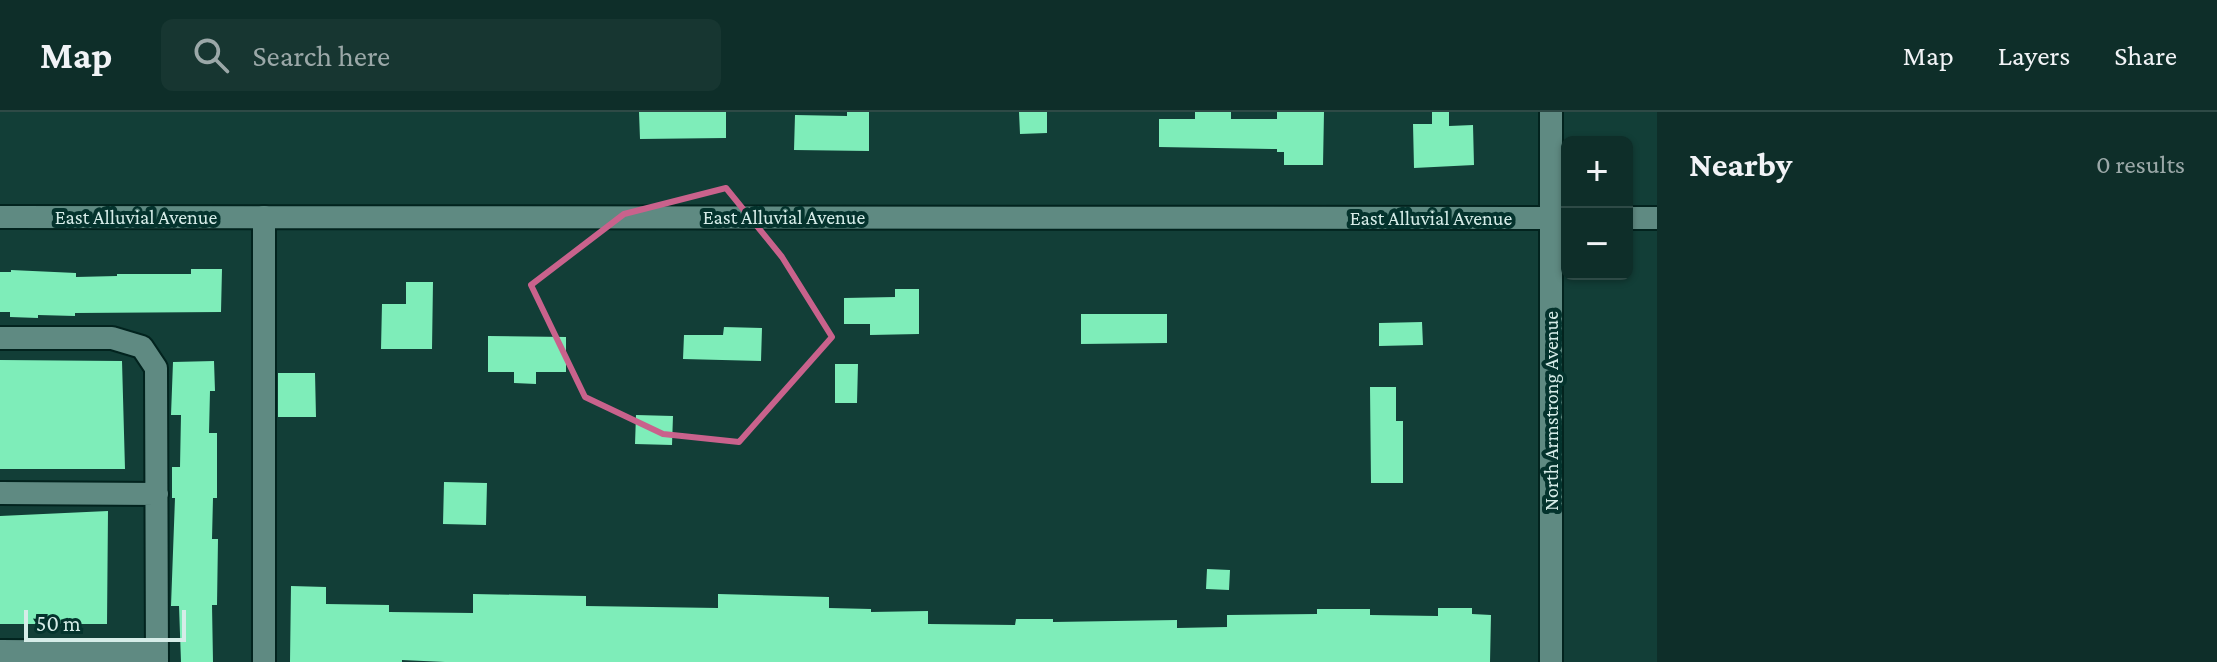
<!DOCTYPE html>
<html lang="en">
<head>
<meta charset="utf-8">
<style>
	:root { --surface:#0e2e29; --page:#173631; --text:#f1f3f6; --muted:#9ba8a8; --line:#2e4a46 }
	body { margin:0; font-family:"Crimson Pro",serif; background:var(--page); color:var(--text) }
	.controls { position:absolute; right:24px; top:24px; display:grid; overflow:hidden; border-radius:12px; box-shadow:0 2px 6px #0004 }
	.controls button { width:72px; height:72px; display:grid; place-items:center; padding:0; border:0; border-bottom:2px solid var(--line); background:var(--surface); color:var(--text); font:40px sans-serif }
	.scale { position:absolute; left:24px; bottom:20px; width:162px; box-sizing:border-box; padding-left:8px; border:4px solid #d6ece8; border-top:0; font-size:22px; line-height:28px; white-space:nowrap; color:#d6ece8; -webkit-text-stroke:6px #04332d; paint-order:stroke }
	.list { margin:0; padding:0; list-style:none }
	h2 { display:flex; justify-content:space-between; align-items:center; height:104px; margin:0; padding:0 32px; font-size:34px }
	h2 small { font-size:26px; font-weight:400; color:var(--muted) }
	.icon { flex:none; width:44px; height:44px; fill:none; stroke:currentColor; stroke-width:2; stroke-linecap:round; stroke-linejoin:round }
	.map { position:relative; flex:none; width:1657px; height:550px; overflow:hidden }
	header { display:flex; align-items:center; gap:48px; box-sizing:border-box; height:112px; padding:0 40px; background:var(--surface); border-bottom:2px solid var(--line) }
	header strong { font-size:38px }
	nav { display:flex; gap:44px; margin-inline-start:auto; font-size:28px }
	.search { width:560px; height:72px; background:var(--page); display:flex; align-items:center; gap:20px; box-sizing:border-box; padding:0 28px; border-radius:12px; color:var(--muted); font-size:30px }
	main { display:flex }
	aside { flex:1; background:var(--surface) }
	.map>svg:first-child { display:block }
	.building { fill:#7eedb9 }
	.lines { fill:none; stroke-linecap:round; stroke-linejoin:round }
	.minor-casing { stroke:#02231e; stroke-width:26 }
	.tertiary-casing { stroke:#02231e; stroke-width:26 }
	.minor { stroke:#5f8a82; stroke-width:22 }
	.tertiary { stroke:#5f8a82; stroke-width:22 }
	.marked { fill:none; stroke:#c9628c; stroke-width:6; stroke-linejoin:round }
	.labels { text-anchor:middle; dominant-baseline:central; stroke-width:8; stroke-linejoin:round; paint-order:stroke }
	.street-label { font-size:20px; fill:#d6ece8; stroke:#04332d }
</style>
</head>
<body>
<header>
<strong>Map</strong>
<div class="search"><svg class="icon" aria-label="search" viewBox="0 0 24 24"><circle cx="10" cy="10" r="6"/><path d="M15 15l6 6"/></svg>Search here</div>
<nav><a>Map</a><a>Layers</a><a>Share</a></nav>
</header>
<main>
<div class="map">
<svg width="1657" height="550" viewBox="0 0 1657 550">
	<rect width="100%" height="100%" fill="#123e37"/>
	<path class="building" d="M639,0H726V26L640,27Z
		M847,0H869V39L794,38L795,3L847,4Z
		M1019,0H1047V21L1020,22Z
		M1195,0H1231V7H1277V0H1324L1323,53H1284V40H1277V37L1159,35V7H1195Z
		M1432,0H1449V14L1473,13L1474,53L1414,56L1413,12H1432Z
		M191,157H222L221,200L75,201V204L38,203V206L10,205V200H0V160H11V158L76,161V165L117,164V162H191Z
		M406,170H433L432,237H381L382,192H406Z
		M895,177H919V222L870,223V212H844V186L895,185Z
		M1081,202H1167V231L1081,232Z
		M1422,210L1423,233L1379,234V211Z
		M724,215L762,216L761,249L683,247L684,223H723Z
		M488,224L566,225V260H536V272L514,271V260H488Z
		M0,248L122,249L125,357H0Z
		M214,249L215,279H210L209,321H217V386H213L212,427H218L217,493H212L213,550H181L179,494H171L175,386H172V355H180L181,303H171L173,250Z
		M835,252H858L857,291H835Z
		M278,261H315L316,305H278Z
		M1370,275H1396V309H1403V371H1371Z
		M636,303L673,304L672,333L635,332Z
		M444,370L487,371L486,413L443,412Z
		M108,399L107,512H0V404Z
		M1207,457L1230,458L1229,478L1206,477Z
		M291,474L326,475V492L389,493V500L473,501V482L586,484V494L718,496V482L829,485V496L871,497V500L928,499V512L1015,513L1016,507H1053V510L1177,508V516L1227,515V503L1317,502V497H1370V503L1438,504V496H1472V502L1491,503L1490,550H445L402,548V550H290Z"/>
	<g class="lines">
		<defs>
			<path id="minor" d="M264,105V550
				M0,226H112L142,235L156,256L157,550
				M0,381L157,382
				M0,539L157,540"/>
			<path id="tertiary" d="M0,105L1567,106
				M1627,106H1657
				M1551,550V0"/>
		</defs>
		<use href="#minor" class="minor-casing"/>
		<use href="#tertiary" class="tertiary-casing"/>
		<use href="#minor" class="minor"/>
		<use href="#tertiary" class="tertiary"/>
	</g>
	<path class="marked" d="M726,76L782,145L832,225L739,330L663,322L585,285L531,173L624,102Z"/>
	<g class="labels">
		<g class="street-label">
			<text x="136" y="105">East Alluvial Avenue</text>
			<text x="784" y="105">East Alluvial Avenue</text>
			<text x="1431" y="106">East Alluvial Avenue</text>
			<text transform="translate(1551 299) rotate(-90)">North Armstrong Avenue</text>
		</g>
	</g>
</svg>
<div class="controls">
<button>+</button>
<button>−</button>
</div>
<div class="scale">50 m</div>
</div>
<aside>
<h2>Nearby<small>0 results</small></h2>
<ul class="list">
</ul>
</aside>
</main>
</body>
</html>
